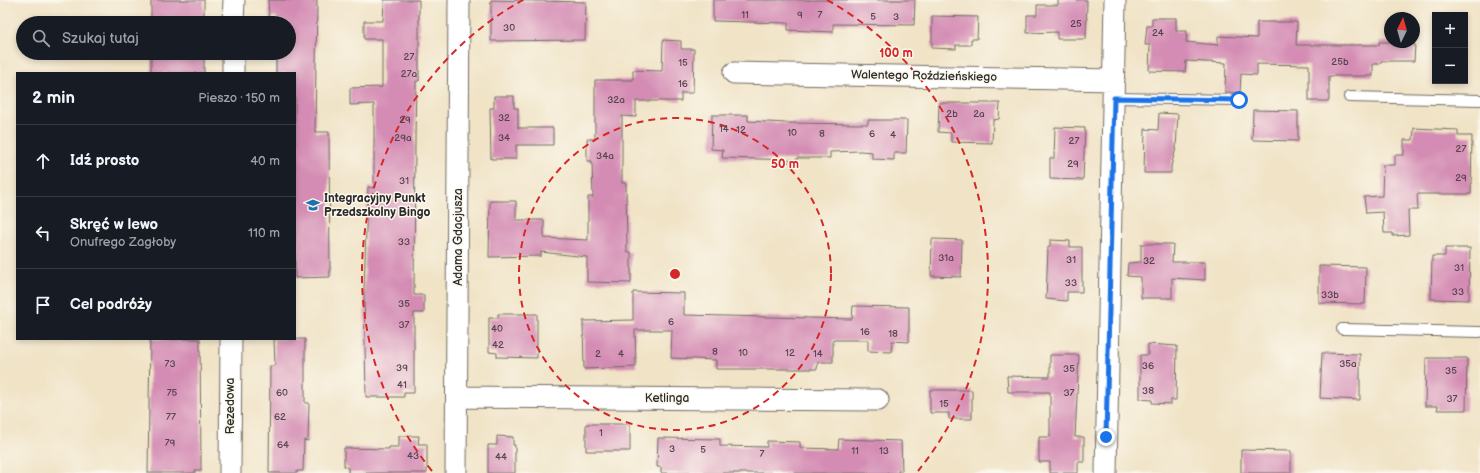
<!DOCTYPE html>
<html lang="pl">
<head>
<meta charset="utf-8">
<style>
	:root { --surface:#171b24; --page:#242831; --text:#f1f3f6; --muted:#9ea1a6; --line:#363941 }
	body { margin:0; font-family:"Balsamiq Sans",sans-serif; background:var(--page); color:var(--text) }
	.controls { position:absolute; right:12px; top:12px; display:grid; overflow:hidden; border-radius:0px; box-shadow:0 2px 6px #0003 }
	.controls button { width:36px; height:36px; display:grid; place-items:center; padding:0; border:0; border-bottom:1px solid var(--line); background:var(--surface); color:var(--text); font:20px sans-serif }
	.compass { position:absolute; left:1384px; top:12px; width:36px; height:36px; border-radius:50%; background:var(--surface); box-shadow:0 2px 6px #0003; rotate:5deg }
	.stop { position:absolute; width:12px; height:12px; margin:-9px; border:3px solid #1a73e8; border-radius:50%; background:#fff }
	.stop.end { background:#1a73e8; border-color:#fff; box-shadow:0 1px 4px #0008 }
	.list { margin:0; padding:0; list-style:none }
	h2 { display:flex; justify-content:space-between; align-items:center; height:52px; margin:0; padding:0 16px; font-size:17px }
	h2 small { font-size:13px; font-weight:400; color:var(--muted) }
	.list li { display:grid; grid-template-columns:26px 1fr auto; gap:12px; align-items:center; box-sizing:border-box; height:72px; padding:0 16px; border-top:1px solid var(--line) }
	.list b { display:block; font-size:15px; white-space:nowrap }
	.list p { margin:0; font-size:13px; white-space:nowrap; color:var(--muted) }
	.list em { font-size:13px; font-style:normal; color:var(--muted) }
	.icon { flex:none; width:22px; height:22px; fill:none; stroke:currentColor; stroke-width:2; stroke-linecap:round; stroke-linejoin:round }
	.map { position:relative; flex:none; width:1480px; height:473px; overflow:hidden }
	.search { position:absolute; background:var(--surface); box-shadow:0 2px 6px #0003; left:16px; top:16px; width:280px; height:44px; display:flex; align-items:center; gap:10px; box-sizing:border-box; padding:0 14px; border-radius:22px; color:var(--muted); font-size:15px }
	.panel { position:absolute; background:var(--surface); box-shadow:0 2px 6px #0003; left:16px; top:72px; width:280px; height:268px; border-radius:0px }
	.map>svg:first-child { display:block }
	.building { fill:#d48cb4 }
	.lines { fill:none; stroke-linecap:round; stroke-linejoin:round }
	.lane-casing { stroke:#706b61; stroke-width:12 }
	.street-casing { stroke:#706b61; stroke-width:23 }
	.lane { stroke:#fff; stroke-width:10 }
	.street { stroke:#fff; stroke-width:21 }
	.route { stroke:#1a73e8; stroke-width:5 }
	.ring { fill:none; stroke:#d62828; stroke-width:2; stroke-dasharray:7 5 }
	.labels { text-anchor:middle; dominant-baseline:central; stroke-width:3; stroke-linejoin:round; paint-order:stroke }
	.number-label { font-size:10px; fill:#55434d }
	.street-label { font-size:12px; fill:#2b2b2b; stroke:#fbf7ec }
	.poi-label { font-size:12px; font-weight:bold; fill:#2b2b2b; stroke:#fbf7ec; text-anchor:start }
	.centre { fill:#d62828; stroke:#fbf7ec; stroke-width:2 }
	.ring-label { font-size:12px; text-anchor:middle; font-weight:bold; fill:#d62828; stroke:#fbf7ec; stroke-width:3; stroke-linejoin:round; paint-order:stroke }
</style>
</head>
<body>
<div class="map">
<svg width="1480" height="473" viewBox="0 0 1480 473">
	<rect width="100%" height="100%" fill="#fbf7ec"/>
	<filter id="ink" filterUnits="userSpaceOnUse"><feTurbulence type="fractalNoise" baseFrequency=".025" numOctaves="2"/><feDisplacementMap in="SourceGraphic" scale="8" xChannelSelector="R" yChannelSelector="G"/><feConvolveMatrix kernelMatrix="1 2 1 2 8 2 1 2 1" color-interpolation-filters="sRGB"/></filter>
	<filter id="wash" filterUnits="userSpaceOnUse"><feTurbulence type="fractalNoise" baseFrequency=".012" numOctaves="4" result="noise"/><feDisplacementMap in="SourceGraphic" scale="16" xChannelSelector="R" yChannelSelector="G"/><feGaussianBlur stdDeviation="0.9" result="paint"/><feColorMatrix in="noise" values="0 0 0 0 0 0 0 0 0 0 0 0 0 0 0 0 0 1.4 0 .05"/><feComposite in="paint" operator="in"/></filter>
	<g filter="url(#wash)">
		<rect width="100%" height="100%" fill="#f0e3c6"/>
		<g id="blocks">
			<path class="building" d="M151,0H204V23H151Z
				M268,0H317L315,132H329L330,277L295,278V73H276V53H289V23H276L277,17H269Z
				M384,0H419V81H416L415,139L414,295H424V313H414V393H404V397H366L364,291L366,229L368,187L374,188V104L350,105V88L382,87V39H364V21H383Z
				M491,0L586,2L585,40L491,41Z
				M713,0H915L914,25L833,24V32L788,30V23L713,21Z
				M1058,0H1087L1086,39H1057V32L1027,33V15H1037V5H1058Z
				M932,16L978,17L977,39H971V45H956V49L932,48Z
				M1152,18H1176V31H1187L1186,42L1218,45V36L1257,38V22H1297L1296,45H1379V42H1406L1415,44L1414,61H1381L1380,64H1373V76H1329V101H1309V65L1257,64V75L1241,74L1240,93L1225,92L1226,63L1186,61L1185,72L1149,71L1150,45H1145L1147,26H1152Z
				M663,40L681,41V49H694L693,93H681V101H636V117L622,116V183H626L627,252H631V283L587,282V257L541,252V256L489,257L490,201H516V220H544V238L588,240V197H593L592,161H587V139H595V80H633V70L662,71Z
				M151,53H202V57H204V73H151Z
				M494,96H514V108H518V128H553V145H516V159H491L490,108H494Z
				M939,103H1000L999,119L993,120L992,143L951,142V133L938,132Z
				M1253,110L1298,111V141L1252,140Z
				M1159,113L1178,114L1176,148L1171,166V173H1144L1145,129L1158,130Z
				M712,115H748V121L787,123L862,124H868V120H907L906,153H894V160L872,159V152L861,151L830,152V158H797V160L722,158L723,150L711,149Z
				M1055,127L1085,128L1083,180L1050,179V158H1054Z
				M1414,128L1458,130V136H1472L1471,194H1417L1418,210H1408L1409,235L1393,236V233H1384L1383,212L1366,213L1364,197L1382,196L1383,165H1395V155H1404V140H1413Z
				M932,239L962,240L961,277L931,276Z
				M1050,240L1070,241V247H1082V292H1067V301L1046,299L1048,247H1050Z
				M1141,244H1173L1172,262H1205V280L1172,278V298H1141V277L1127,276L1128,263L1141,262Z
				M1445,248H1470L1469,300L1431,299L1432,256H1445Z
				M1319,266L1366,267L1365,304L1319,303Z
				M633,292L684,293V315L852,319L853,306L909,307V342L892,341L891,352L868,351V340H833V362H818L817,369H716V360L671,358L672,330H635L636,367L584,369L583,321L633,320Z
				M498,314H537V358L497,357V353L489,352V318H498Z
				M150,339H200L201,470H195V473H148Z
				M274,339H305V403H309L308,441L304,440L303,471H297V473H269L270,366H275Z
				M1148,344L1177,346L1176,400H1171V404L1152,403V400L1140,399V355H1148Z
				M1322,353L1360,354V400L1320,398Z
				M1050,355H1079L1075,437H1084V462H1078V473H1050V462H1039V437H1050V392H1008L1007,376L1050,377Z
				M1426,358H1467L1466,410H1437L1438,406H1425Z
				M930,390H972V419H949V413H930Z
				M586,424H630V451H586Z
				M399,436H419L418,444H427V473H348V468L344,466V448L389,449V447H399Z
				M497,436L513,437V445H515V473H488V445H497Z
				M658,438L720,439V446L767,447V441L800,442V448L838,449L839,439L901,441L902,471H898V473H661V467H657Z
				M1241,450L1291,451V473H1241Z"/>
		</g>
	</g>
	<g filter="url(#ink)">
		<use href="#blocks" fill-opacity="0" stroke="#706b61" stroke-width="1"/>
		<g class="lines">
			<defs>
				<path id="lane" d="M1349,97L1480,100
					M1113,98L1239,100
					M1342,329L1480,332"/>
				<path id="street" d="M233,23L234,0
					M233,73V53
					M734,73L1114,80
					M457,397L878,400
					M230,473L231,339
					M456,473L459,0
					M1106,473L1115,0"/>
			</defs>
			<use href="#lane" class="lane-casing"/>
			<use href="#street" class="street-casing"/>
			<use href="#lane" class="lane"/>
			<use href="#street" class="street"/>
		</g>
	</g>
	<g class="lines" filter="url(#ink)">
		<path class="route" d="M1106,437L1114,98L1239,100"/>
	</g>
	<g class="ring">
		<circle cx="675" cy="274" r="156"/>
		<path d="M432 471A313 313 0 0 1 523 0M827 0A313 313 0 0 1 918 471"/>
	</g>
	<defs>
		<symbol id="school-bare" viewBox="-9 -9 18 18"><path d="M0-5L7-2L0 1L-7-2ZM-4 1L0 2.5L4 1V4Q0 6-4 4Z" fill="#1f6fb2" stroke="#fbf7ec" stroke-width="2.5" paint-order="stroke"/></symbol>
	</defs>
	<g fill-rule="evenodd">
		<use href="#school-bare" x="303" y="195" width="20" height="20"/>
	</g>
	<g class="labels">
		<g class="number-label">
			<text x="745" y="15">11</text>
			<text x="800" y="15">9</text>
			<text x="820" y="15">7</text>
			<text x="873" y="17">5</text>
			<text x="896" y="17">3</text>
			<text x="1076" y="24">25</text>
			<text x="509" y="28">30</text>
			<text x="1158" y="33">24</text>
			<text x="409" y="57">27</text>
			<text x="1340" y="62">25b</text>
			<text x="683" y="63">15</text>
			<text x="409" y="74">27a</text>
			<text x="683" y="84">16</text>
			<text x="616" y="100">32a</text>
			<text x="952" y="114">2b</text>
			<text x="979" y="114">2a</text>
			<text x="504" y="118">32</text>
			<text x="405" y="120">29</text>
			<text x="724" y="129">14</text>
			<text x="741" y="130">12</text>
			<text x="792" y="133">10</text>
			<text x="822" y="134">8</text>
			<text x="872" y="134">6</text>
			<text x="893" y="135">4</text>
			<text x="403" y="138">29a</text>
			<text x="504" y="138">34</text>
			<text x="1074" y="141">27</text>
			<text x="1461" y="149">27</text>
			<text x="605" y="156">34a</text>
			<text x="1073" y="164">29</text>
			<text x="1461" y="178">29</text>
			<text x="404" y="181">31</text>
			<text x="404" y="242">33</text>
			<text x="946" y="258">31a</text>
			<text x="1071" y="260">31</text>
			<text x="1149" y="261">32</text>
			<text x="1459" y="268">31</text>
			<text x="1071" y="283">33</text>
			<text x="1458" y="292">33</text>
			<text x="1330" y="295">33b</text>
			<text x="404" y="304">35</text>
			<text x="671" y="322">6</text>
			<text x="404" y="325">37</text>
			<text x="497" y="329">40</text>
			<text x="865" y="332">16</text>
			<text x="893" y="334">18</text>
			<text x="498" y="345">42</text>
			<text x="715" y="352">8</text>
			<text x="743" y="353">10</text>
			<text x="790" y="353">12</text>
			<text x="598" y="354">2</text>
			<text x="621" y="354">4</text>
			<text x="818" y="354">14</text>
			<text x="170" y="364">73</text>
			<text x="1348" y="364">35a</text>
			<text x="1148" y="366">36</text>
			<text x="402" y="368">39</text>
			<text x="1069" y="369">35</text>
			<text x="1451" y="371">35</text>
			<text x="402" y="385">41</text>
			<text x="1148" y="391">38</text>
			<text x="172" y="393">75</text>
			<text x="282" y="393">60</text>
			<text x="1069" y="393">37</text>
			<text x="1452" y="399">37</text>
			<text x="944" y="404">15</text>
			<text x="171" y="417">77</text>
			<text x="280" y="417">62</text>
			<text x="601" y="433">1</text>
			<text x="170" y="443">79</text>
			<text x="283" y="445">64</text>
			<text x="672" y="449">3</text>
			<text x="703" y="450">5</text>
			<text x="855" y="451">11</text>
			<text x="884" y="451">13</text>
			<text x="762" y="454">7</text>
			<text x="413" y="456">43</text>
			<text x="501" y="457">44</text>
		</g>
		<g class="street-label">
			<text transform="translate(924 76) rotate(1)">Walentego Roździeńskiego</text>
			<text transform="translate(458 237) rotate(-90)">Adama Gdacjusza</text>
			<text x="667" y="398">Ketlinga</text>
			<text transform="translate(230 406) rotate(-90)">Rezedowa</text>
		</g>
		<g class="poi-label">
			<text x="324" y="198">Integracyjny Punkt<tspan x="324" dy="14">Przedszkolny Bingo</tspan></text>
		</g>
	</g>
	<circle cx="675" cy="274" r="6" class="centre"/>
	<g class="ring-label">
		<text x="896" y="57">100 m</text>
		<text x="785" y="168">50 m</text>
	</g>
</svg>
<div class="controls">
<button>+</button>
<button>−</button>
</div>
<svg class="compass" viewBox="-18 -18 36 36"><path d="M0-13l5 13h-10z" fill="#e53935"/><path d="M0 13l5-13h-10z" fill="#9ea1a6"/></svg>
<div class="stop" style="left:1239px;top:100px"></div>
<div class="stop end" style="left:1106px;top:437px"></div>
<div class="search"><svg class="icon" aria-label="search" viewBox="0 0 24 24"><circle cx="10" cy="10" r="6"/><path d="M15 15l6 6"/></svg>Szukaj tutaj</div>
<section class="panel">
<h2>2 min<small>Pieszo · 150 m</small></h2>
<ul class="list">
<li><svg class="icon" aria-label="ahead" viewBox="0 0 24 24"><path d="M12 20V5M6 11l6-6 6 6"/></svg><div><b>Idź prosto</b></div><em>40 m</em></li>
<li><svg class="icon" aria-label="left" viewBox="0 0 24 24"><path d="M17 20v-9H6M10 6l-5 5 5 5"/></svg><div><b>Skręć w lewo</b><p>Onufrego Zagłoby</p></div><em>110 m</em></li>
<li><svg class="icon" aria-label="arrive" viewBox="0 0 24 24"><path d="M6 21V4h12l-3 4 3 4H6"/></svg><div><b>Cel podróży</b></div></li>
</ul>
</section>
</div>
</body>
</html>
